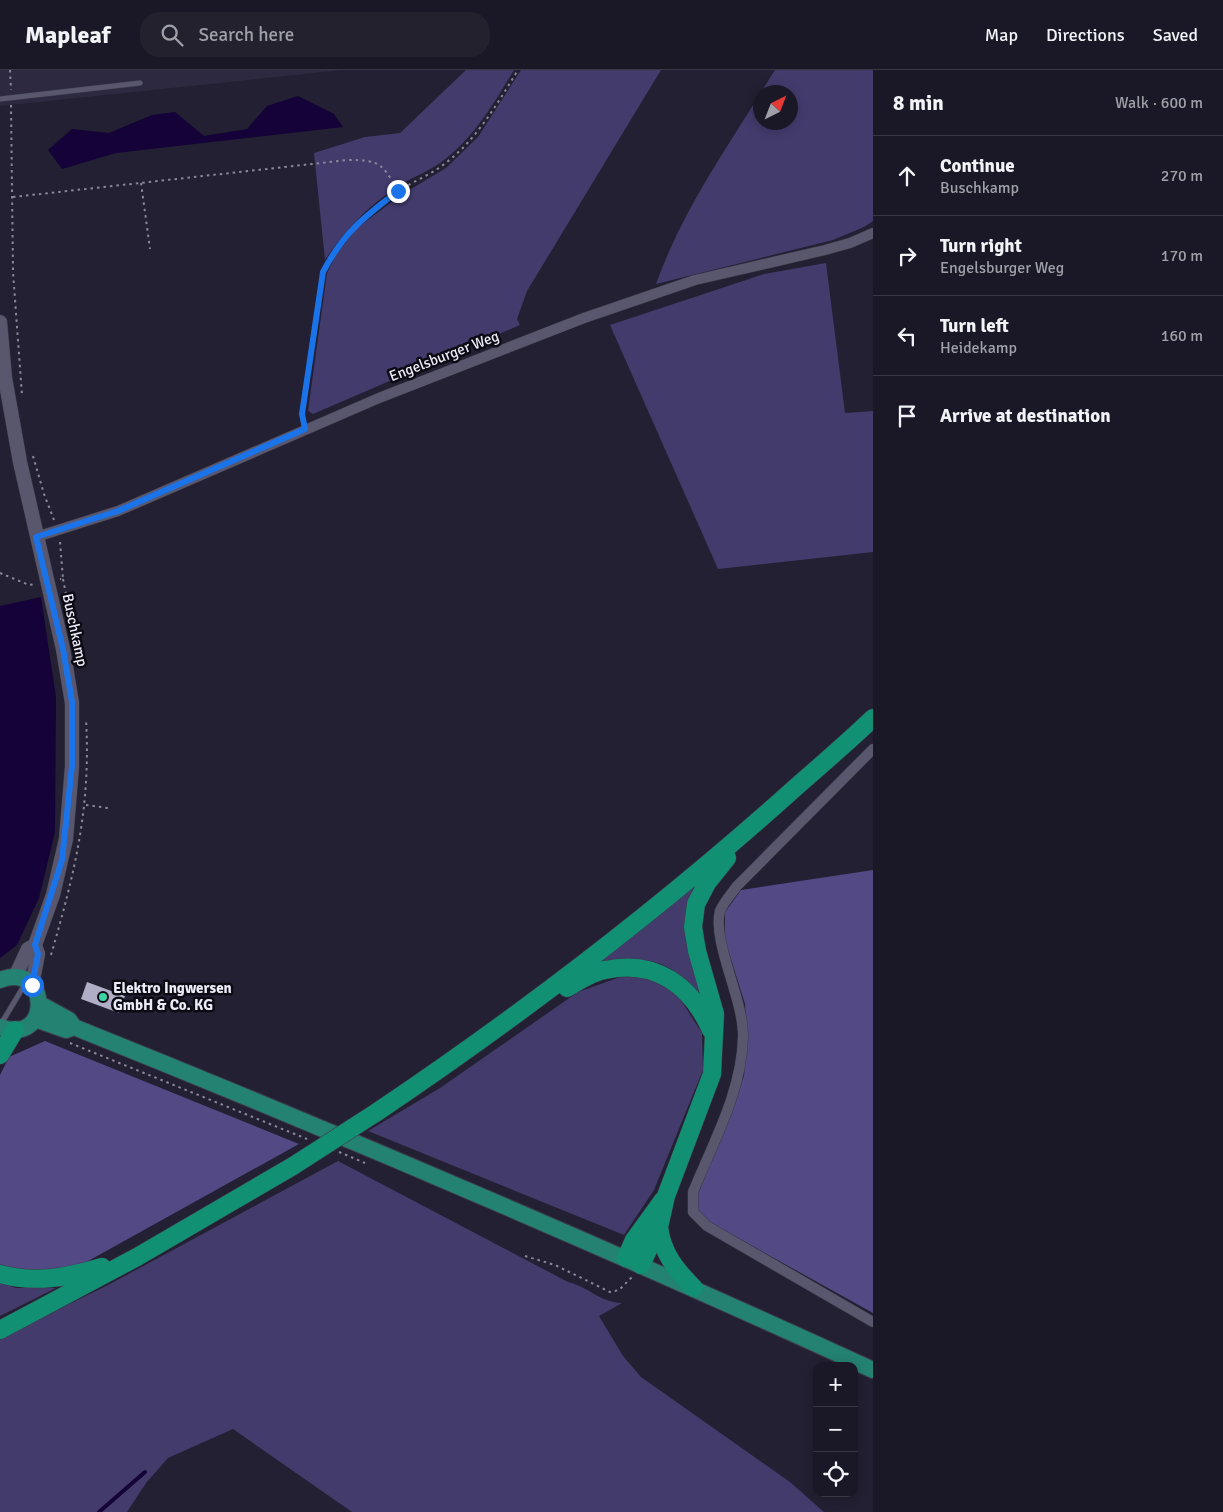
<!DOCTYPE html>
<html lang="en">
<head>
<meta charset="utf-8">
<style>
	:root { --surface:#1a1826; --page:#23212e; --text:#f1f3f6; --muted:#9fa0a7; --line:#383743 }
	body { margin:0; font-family:Signika,sans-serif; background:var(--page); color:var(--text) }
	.controls { position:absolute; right:15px; bottom:15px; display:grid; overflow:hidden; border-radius:10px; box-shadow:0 2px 12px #0003 }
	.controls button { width:45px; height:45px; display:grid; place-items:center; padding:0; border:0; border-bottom:1px solid var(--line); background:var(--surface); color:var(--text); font:25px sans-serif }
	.compass { position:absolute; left:753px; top:15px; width:45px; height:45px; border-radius:50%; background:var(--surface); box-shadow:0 2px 12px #0003; rotate:42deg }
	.stop { position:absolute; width:15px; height:15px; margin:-11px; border:4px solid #1a73e8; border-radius:50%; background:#fff }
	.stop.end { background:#1a73e8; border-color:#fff; box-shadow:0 1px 5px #0008 }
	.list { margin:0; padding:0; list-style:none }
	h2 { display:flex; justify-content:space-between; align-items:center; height:65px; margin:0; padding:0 20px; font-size:21px }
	h2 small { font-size:16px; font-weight:400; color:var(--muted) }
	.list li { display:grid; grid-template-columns:32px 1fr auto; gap:15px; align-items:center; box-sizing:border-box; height:80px; padding:0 20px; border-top:1px solid var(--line) }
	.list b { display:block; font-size:19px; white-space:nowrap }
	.list p { margin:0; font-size:16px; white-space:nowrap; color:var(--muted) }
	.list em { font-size:16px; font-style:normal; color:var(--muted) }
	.icon { flex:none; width:28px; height:28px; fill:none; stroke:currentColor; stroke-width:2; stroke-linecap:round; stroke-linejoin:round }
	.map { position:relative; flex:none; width:873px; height:1442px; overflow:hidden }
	header { display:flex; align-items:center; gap:30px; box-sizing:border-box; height:70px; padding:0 25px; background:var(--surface); border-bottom:1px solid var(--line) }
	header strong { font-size:24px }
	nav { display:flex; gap:28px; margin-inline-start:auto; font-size:18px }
	.search { width:350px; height:45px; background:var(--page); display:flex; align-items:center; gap:12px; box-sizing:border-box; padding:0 18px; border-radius:20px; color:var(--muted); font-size:19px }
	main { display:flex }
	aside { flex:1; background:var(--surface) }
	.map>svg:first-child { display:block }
	.built { fill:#2c2941 }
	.green { fill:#433b6c }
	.forest { fill:#524985 }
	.water { fill:#140239 }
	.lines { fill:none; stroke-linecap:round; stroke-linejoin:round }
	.stream { stroke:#140239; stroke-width:4 }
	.building { fill:#b0aec6 }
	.service-casing { stroke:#3d3a4b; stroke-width:6 }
	.minor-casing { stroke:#3d3a4b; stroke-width:11 }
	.tertiary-casing { stroke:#3d3a4b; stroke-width:15 }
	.primary-casing { stroke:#3d3a4b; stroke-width:18 }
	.trunk-casing { stroke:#3d3a4b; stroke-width:19 }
	.path { stroke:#8a8898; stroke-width:2; stroke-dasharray:2.5 4; stroke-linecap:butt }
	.service { stroke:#59576d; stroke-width:5 }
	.minor { stroke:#59576d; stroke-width:10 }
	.tertiary { stroke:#59576d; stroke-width:14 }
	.primary { stroke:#248272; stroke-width:16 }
	.trunk { stroke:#129074; stroke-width:18 }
	.trunk-bridge-casing { stroke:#3d3a4b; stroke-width:19; stroke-linecap:butt }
	.trunk-bridge { stroke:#129074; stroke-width:18 }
	.route { stroke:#1a73e8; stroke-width:6 }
	.poi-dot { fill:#3cd4a4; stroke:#0c0b13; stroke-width:2 }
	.labels { text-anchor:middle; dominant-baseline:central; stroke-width:5; stroke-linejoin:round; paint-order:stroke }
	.street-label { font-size:15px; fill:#ebeaf7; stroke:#0c0b13 }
	.poi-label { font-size:15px; font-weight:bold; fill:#ebeaf7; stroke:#0c0b13; text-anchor:start }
</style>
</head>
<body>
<header>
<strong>Mapleaf</strong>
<div class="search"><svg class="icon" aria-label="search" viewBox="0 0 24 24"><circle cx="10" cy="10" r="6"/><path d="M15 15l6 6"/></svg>Search here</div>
<nav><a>Map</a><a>Directions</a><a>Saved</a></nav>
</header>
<main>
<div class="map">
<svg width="873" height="1442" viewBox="0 0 873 1442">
	<rect width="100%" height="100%" fill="#222032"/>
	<path class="built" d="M0,0H343L0,36Z"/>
	<path class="green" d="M466,0H514C494,33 473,70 440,93C427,102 411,108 397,117C367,137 345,160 325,190L314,83L365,67L400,63Z
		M521,0H661L527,221L517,249L520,255L313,344L308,341L327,203L336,185L357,158L401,125L446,98L478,67Z
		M775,0H873V151L864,157L833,170L656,214C680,146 722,85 760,24V52H790V22H761Z
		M826,193L845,343L873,341V482L718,499L610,255L764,204Z
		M702,808L689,840L710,943C701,932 693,919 683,909C656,881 622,890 589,899Z
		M626,905L652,910L677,924L702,963L703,1000L654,1120L624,1165L368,1061L440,1018L578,922Z
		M338,1091L568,1212C589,1217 599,1232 622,1233L599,1246L623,1286L641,1307L790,1412L824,1442H352L233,1359L168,1388L146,1413L127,1442H0V1268L108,1215Z
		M0,1212L16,1218H56L0,1246Z"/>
	<path class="forest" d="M873,800V1243L709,1152L697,1140L698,1124L744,1006L747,967L745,934L725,870V842L741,820Z
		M45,971L299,1074L72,1200L20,1201L0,1196V1005L9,987Z"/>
	<path class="water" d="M298,26L334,44L343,57L116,83L62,99L48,80L72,59L109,63L152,45L175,42L204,66L247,59L267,36Z
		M41,527L56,627L55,762L39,828L17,875L0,888V536Z"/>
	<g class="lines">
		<path class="stream" d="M99,1442L145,1402"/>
	</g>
	<path class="building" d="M87,912L125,926L119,943L81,929Z"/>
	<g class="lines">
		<defs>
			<path id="service" d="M0,29L140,13
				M1,954L25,914"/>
			<path id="minor" d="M36,467L118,441L379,328L584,248L695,210L825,180L850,173L873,163
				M873,679L737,816C732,823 723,833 720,841C712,872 744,930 743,967C742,1021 713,1073 693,1122V1142L707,1156L873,1252"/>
			<path id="tertiary" d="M0,252L5,308L20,392L63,579L72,633V697L66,769L53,825L35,875L38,884L32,915
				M15,907L28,879L35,875"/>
			<path id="primary" d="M0,910C50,890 53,977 0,957
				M40,934L69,950L74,957C343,1065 609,1179 873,1300
				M35,949L66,960L74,957"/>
			<path id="trunk" d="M567,918C578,911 592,902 605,900C655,889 691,915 711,960
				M0,985L15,960
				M377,1042C521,945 657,841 786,726C815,700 845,675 873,648
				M659,1157C662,1183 676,1200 694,1218
				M626,1188L634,1170L663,1130
				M641,1195L659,1157L666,1126L712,1004L715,944L697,881L693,857L696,834L707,813L727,788
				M0,1204C35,1214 68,1207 102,1197
				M0,1260L137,1187L293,1096"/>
		</defs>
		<use href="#service" class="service-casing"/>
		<use href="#minor" class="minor-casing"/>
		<use href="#tertiary" class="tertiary-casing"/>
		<use href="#primary" class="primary-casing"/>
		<use href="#trunk" class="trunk-casing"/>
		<path class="path" d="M10,0L11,20
			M11,35L13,202L22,325
			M141,113L150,179
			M13,127L348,90C380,90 382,93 398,121
			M302,350L323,202C341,168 367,140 400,120C414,111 430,105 443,95C476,71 497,34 518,0
			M33,386L44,424L54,450
			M60,472L63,509H60
			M0,503L29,515L36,514
			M63,509L76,575
			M86,735L108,738
			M51,885C75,802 91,737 86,649
			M70,973L307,1069
			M339,1082L365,1093
			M525,1186L555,1195L610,1222L619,1220L632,1207"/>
		<use href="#service" class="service"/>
		<use href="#minor" class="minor"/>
		<use href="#tertiary" class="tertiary"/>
		<use href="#primary" class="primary"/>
		<use href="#trunk" class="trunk"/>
		<defs>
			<path id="trunk-bridge" d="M293,1096L377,1042"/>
		</defs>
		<use href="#trunk-bridge" class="trunk-bridge-casing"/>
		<use href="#trunk-bridge" class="trunk-bridge"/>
	</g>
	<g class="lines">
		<path class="route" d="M32,915L38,884L35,875L62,790L72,696V632L63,579L36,467L118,441L305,359L302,344L323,202C344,162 363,148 398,121"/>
	</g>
	<circle class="poi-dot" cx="103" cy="927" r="5"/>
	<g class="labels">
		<g class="street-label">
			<text transform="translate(444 286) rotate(-21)">Engelsburger Weg</text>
			<text transform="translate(75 560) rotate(78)">Buschkamp</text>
		</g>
		<g class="poi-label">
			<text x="113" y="918">Elektro Ingwersen<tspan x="113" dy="17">GmbH &amp; Co. KG</tspan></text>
		</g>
	</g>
</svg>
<div class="controls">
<button>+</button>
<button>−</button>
<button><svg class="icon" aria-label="locate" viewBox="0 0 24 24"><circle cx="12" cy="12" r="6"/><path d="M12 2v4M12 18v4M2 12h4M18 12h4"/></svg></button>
</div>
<svg class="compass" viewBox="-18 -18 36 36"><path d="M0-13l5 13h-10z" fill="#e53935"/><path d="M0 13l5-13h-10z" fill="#9fa0a7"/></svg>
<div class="stop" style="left:32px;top:915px"></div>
<div class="stop end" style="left:398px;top:121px"></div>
</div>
<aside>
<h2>8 min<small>Walk · 600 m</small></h2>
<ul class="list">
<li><svg class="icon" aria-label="ahead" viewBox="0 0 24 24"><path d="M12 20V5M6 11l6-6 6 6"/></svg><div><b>Continue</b><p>Buschkamp</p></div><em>270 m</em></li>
<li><svg class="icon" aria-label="right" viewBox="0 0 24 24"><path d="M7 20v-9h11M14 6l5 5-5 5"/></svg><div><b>Turn right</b><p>Engelsburger Weg</p></div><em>170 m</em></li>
<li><svg class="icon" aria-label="left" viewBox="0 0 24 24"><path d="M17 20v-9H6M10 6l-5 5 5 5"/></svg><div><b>Turn left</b><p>Heidekamp</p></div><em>160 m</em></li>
<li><svg class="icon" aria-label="arrive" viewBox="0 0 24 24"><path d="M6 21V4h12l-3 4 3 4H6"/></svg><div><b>Arrive at destination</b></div></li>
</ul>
</aside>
</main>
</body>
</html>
